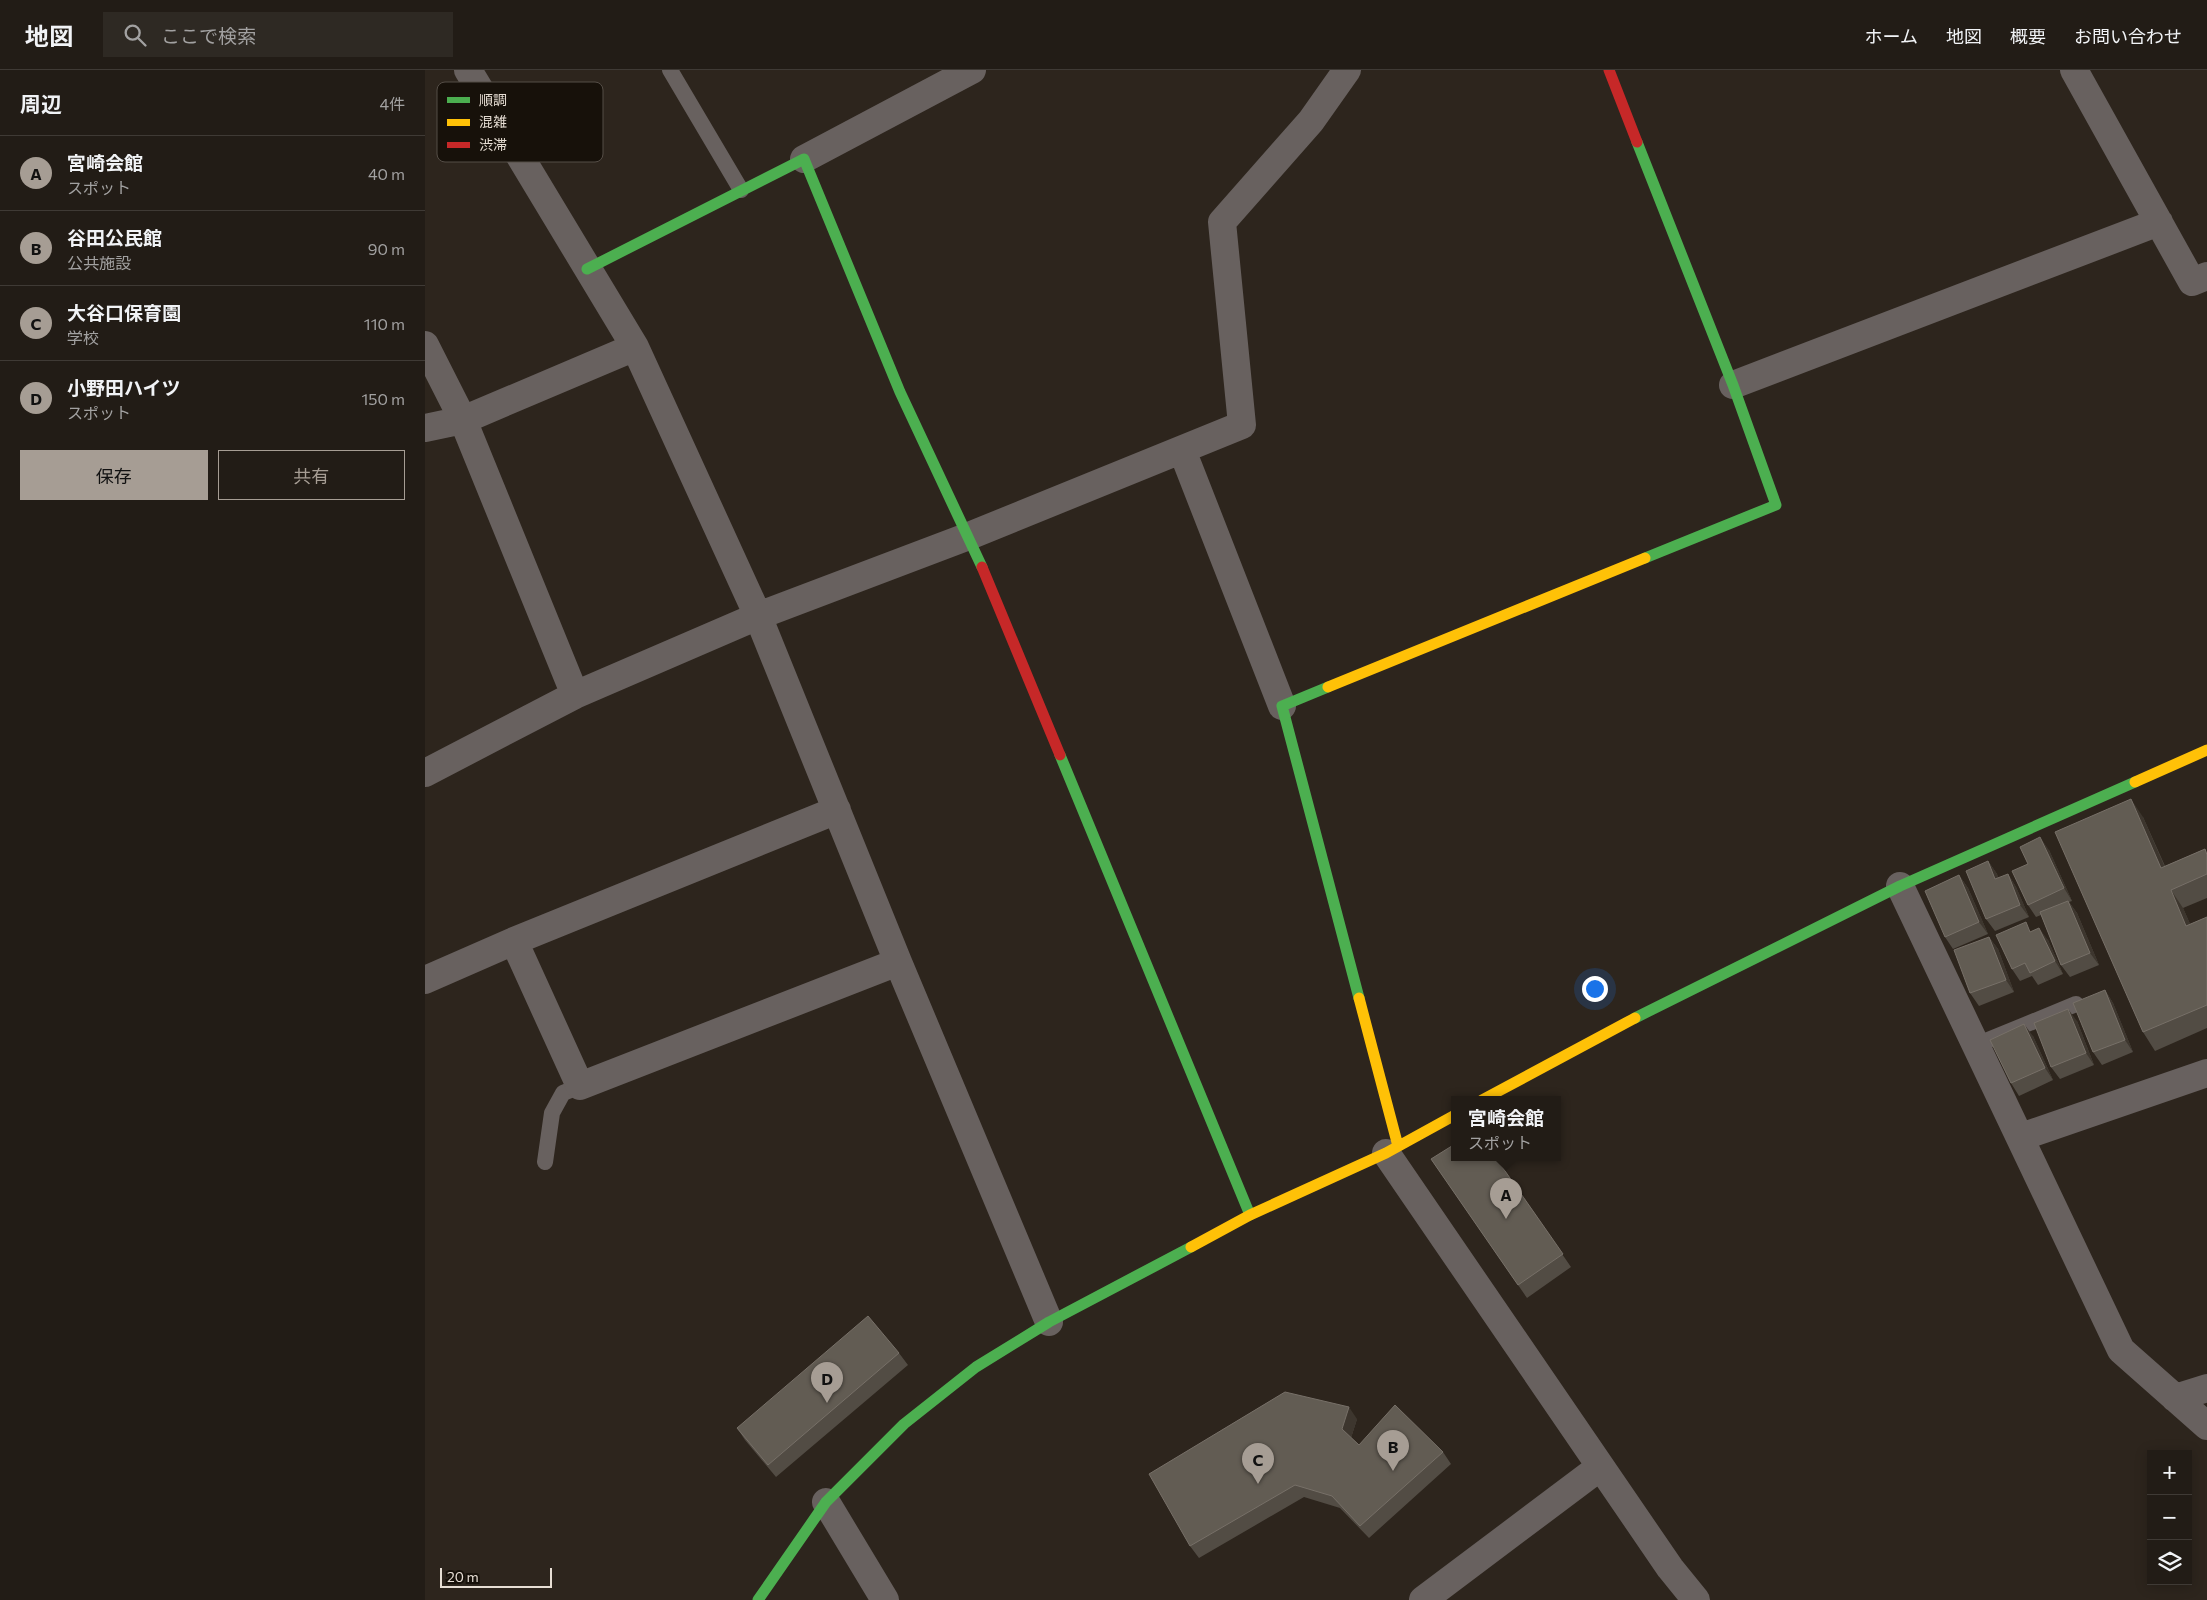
<!DOCTYPE html>
<html lang="ja">
<head>
<meta charset="utf-8">
<style>
	:root { --surface:#221c16; --page:#2e2923; --text:#f1f3f6; --muted:#a2a1a1; --line:#3f3a35; --accent:#a69d94 }
	body { margin:0; font-family:Commissioner,"Noto Sans JP",sans-serif; background:var(--page); color:var(--text) }
	.controls { position:absolute; right:15px; bottom:15px; display:grid; overflow:hidden; border-radius:0px; box-shadow:0 2px 12px #0003 }
	.controls button { width:45px; height:45px; display:grid; place-items:center; padding:0; border:0; border-bottom:1px solid var(--line); background:var(--surface); color:var(--text); font:25px sans-serif }
	.scale { position:absolute; left:15px; bottom:12px; width:112px; box-sizing:border-box; padding-left:5px; border:2px solid #e7ded4; border-top:0; font-size:14px; line-height:18px; white-space:nowrap; color:#e7ded4; -webkit-text-stroke:4px #17110a; paint-order:stroke }
	.you { position:absolute; left:1169px; top:918px; width:18px; height:18px; margin:-12px; border:4px solid #fff; border-radius:50%; background:#1a73e8; box-shadow:0 0 0 8px #1a73e833 }
	.badge { display:grid; place-items:center; width:32px; height:32px; border-radius:50%; background:var(--accent); color:#111; font-size:16px; font-weight:700 }
	.pin { position:absolute; translate:-50% -41px; filter:drop-shadow(0 1px 2px #0008) }
	.pin::after { content:''; position:absolute; top:26px; width:18px; height:15px; background:inherit; clip-path:polygon(0 0,100% 0,50% 100%) }
	.popup { position:absolute; left:1026px; top:1026px; width:110px; height:65px; box-sizing:border-box; display:grid; place-content:center; border-radius:0px; background:var(--surface); filter:drop-shadow(0 1px 4px #0005); font-size:16px; white-space:nowrap; color:var(--muted) }
	.popup b { font-size:19px; color:var(--text) }
	.popup::after { content:''; position:absolute; left:50%; top:100%; margin-left:-10px; border:10px solid transparent; border-top-color:var(--surface) }
	.list { margin:0; padding:0; list-style:none }
	h2 { display:flex; justify-content:space-between; align-items:center; height:65px; margin:0; padding:0 20px; font-size:21px }
	h2 small { font-size:16px; font-weight:400; color:var(--muted) }
	.list li { display:grid; grid-template-columns:32px 1fr auto; gap:15px; align-items:center; box-sizing:border-box; height:75px; padding:0 20px; border-top:1px solid var(--line) }
	.list b { display:block; font-size:19px; white-space:nowrap }
	.list p { margin:0; font-size:16px; white-space:nowrap; color:var(--muted) }
	.list em { font-size:16px; font-style:normal; color:var(--muted) }
	.actions { display:flex; gap:10px; padding:15px 20px }
	.actions a { flex:1; padding:11px 0; border:1px solid var(--accent); border-radius:0px; text-align:center; font-size:18px; color:var(--accent) }
	.actions .main { background:var(--accent); color:#111 }
	.icon { flex:none; width:28px; height:28px; fill:none; stroke:currentColor; stroke-width:2; stroke-linecap:round; stroke-linejoin:round }
	.map { position:relative; flex:none; width:1782px; height:1530px; overflow:hidden }
	header { display:flex; align-items:center; gap:30px; box-sizing:border-box; height:70px; padding:0 25px; background:var(--surface); border-bottom:1px solid var(--line) }
	header strong { font-size:24px }
	nav { display:flex; gap:28px; margin-inline-start:auto; font-size:18px }
	.search { width:350px; height:45px; background:var(--page); display:flex; align-items:center; gap:12px; box-sizing:border-box; padding:0 18px; border-radius:0px; color:var(--muted); font-size:19px }
	main { display:flex }
	aside { flex:1; background:var(--surface) }
	.map>svg:first-child { display:block }
	.lines { fill:none; stroke-linecap:round; stroke-linejoin:round }
	.lane { stroke:#68615f; stroke-width:16 }
	.street { stroke:#68615f; stroke-width:28 }
	.fast { stroke:#4caf50; stroke-width:11 }
	.slow { stroke:#ffc107; stroke-width:11 }
	.jam { stroke:#c62828; stroke-width:11 }
	.wall { fill:#524c44 }
	.shaded-wall { fill:#3d362e }
	.building { fill:#625c53; stroke:#777068 }
	.key { fill:#17110a; stroke:#554e47; stroke-width:1 }
	.key-label { font-size:14px; fill:#e7ded4 }
</style>
</head>
<body>
<header>
<strong>地図</strong>
<div class="search"><svg class="icon" aria-label="search" viewBox="0 0 24 24"><circle cx="10" cy="10" r="6"/><path d="M15 15l6 6"/></svg>ここで検索</div>
<nav><a>ホーム</a><a>地図</a><a>概要</a><a>お問い合わせ</a></nav>
</header>
<main>
<aside>
<h2>周辺<small>4件</small></h2>
<ul class="list">
<li><span class="badge">A</span><div><b>宮崎会館</b><p>スポット</p></div><em>40 m</em></li>
<li><span class="badge">B</span><div><b>谷田公民館</b><p>公共施設</p></div><em>90 m</em></li>
<li><span class="badge">C</span><div><b>大谷口保育園</b><p>学校</p></div><em>110 m</em></li>
<li><span class="badge">D</span><div><b>小野田ハイツ</b><p>スポット</p></div><em>150 m</em></li>
</ul>
<div class="actions"><a class="main">保存</a><a>共有</a></div>
</aside>
<div class="map">
<svg width="1782" height="1530" viewBox="0 0 1782 1530">
	<rect width="100%" height="100%" fill="#2d251d"/>
	<g class="lines">
		<path class="lane" d="M245,0L316,120
			M1551,975L1651,934
			M120,1092L127,1043L138,1023L155,1016"/>
		<path class="street" d="M43,0L210,277L333,546L473,892L624,1252
			M1649,0L1767,212L1782,206
			M379,89L547,0
			M0,275L38,350L150,625
			M1308,315L1734,152
			M0,358L38,350L210,277
			M757,380L857,636
			M0,703L150,625L333,546L544,466L817,355L797,152L886,51L922,0
			M1475,816L1696,1280L1782,1356
			M89,871L155,1016L473,892
			M0,910L89,871L412,740
			M1596,1067L1782,1003
			M961,1083L1245,1498L1271,1530
			M1750,1328L1782,1318
			M401,1432L460,1530
			M998,1530L1175,1397"/>
		<path class="fast" d="M1212,72L1308,315L1351,435L1220,488
			M162,199L379,89L475,322L557,497
			M903,617L857,636L934,928
			M635,685L825,1145
			M1210,948L1475,816L1710,712
			M333,1530L401,1432L479,1354L551,1297L624,1252L766,1177"/>
		<path class="slow" d="M903,617L1220,488
			M1710,712L1782,680
			M934,928L973,1076
			M1057,1030L1210,948
			M766,1177L825,1145L961,1083L1030,1045"/>
		<path class="jam" d="M1184,0L1212,72
			M557,497L635,685"/>
	</g>
	<path class="wall" d="M1718,747L1740,796L1780,779L1782,783V828L1758,838L1765,854L1782,847V958L1730,981L1718,962Z
		M1624,780L1647,831L1644,832L1652,843L1674,895L1645,907L1636,895L1616,845L1611,847L1603,835V794Z
		M1563,791L1572,804L1573,808L1583,804L1591,817L1604,847L1570,861L1561,849Z
		M1534,805L1543,818L1563,864L1528,879L1520,867Z
		M1607,861L1623,870L1638,904L1613,915L1607,906L1595,911L1587,899Z
		M1564,867L1573,879L1589,922L1554,936L1545,923Z
		M1680,920L1688,933L1708,982L1677,995L1668,982Z
		M1652,951L1669,995L1635,1009L1626,997Z
		M1608,966L1628,1010L1594,1026L1586,1013Z
		M1071,1088L1146,1197L1102,1228L1006,1089Z
		M474,1283L483,1295L351,1407L320,1370L312,1358Z
		M932,1349L926,1368L934,1375L1018,1382L1026,1394L944,1468L915,1438L879,1427L774,1488L765,1476Z"/>
	<path class="shaded-wall" d="M1706,729L1718,747L1748,816L1736,798Z
		M1615,767L1624,780L1647,831L1639,818Z
		M1563,791L1572,804L1579,822L1570,809Z
		M1583,804L1591,817L1604,847L1595,835Z
		M1534,805L1543,818L1563,864L1554,852Z
		M1746,820L1758,838L1774,874L1761,856Z
		M1643,831L1652,843L1674,895L1665,883Z
		M1614,858L1623,870L1638,904L1630,891Z
		M1564,867L1573,879L1589,922L1581,910Z
		M1680,920L1688,933L1708,982L1700,970Z
		M1643,939L1652,951L1669,995L1661,983Z
		M1599,954L1608,966L1628,1010L1620,998Z
		M924,1337L932,1349L925,1371L917,1359Z"/>
	<path class="building" d="M1706,729L1736,798L1780,779L1782,785V804L1746,820L1761,856L1782,847V935L1718,962L1630,762Z
		M1615,767L1639,818L1603,835L1587,801L1603,794L1595,777Z
		M1563,791L1570,809L1583,804L1595,835L1561,849L1541,801Z
		M1534,805L1554,852L1520,867L1500,821Z
		M1643,831L1665,883L1636,895L1615,842Z
		M1601,852L1605,862L1614,858L1630,891L1605,903L1600,893L1587,899L1571,865Z
		M1564,867L1581,910L1545,923L1529,880Z
		M1680,920L1700,970L1668,982L1648,933Z
		M1643,939L1661,983L1626,997L1609,953Z
		M1599,954L1620,998L1586,1013L1565,970Z
		M1030,1074V1088H1071L1138,1184L1093,1215L1006,1089Z
		M443,1246L474,1283L343,1395L312,1358Z
		M860,1322L924,1337L917,1359L934,1375L970,1335L1018,1382L935,1456L907,1426L870,1415L765,1476L724,1404Z"/>
	<rect x="12" y="12" width="166" height="80" rx="8" class="key"/>
	<rect x="22" y="27" width="23" height="6" fill="#4caf50"/>
	<rect x="22" y="49" width="23" height="7" fill="#ffc107"/>
	<rect x="22" y="72" width="23" height="6" fill="#c62828"/>
	<g class="key-label">
		<text x="54" y="35">順調</text>
		<text x="54" y="57">混雑</text>
		<text x="54" y="80">渋滞</text>
	</g>
</svg>
<div class="controls">
<button>+</button>
<button>−</button>
<button><svg class="icon" aria-label="layers" viewBox="0 0 24 24"><path d="M12 4l9 5-9 5-9-5zM3 14l9 5 9-5"/></svg></button>
</div>
<div class="scale">20 m</div>
<div class="you"></div>
<div class="pin badge" style="left:1081px;top:1149px">A</div>
<div class="popup"><b>宮崎会館</b>スポット</div>
<div class="pin badge" style="left:968px;top:1401px">B</div>
<div class="pin badge" style="left:833px;top:1414px">C</div>
<div class="pin badge" style="left:402px;top:1333px">D</div>
</div>
</main>
</body>
</html>
